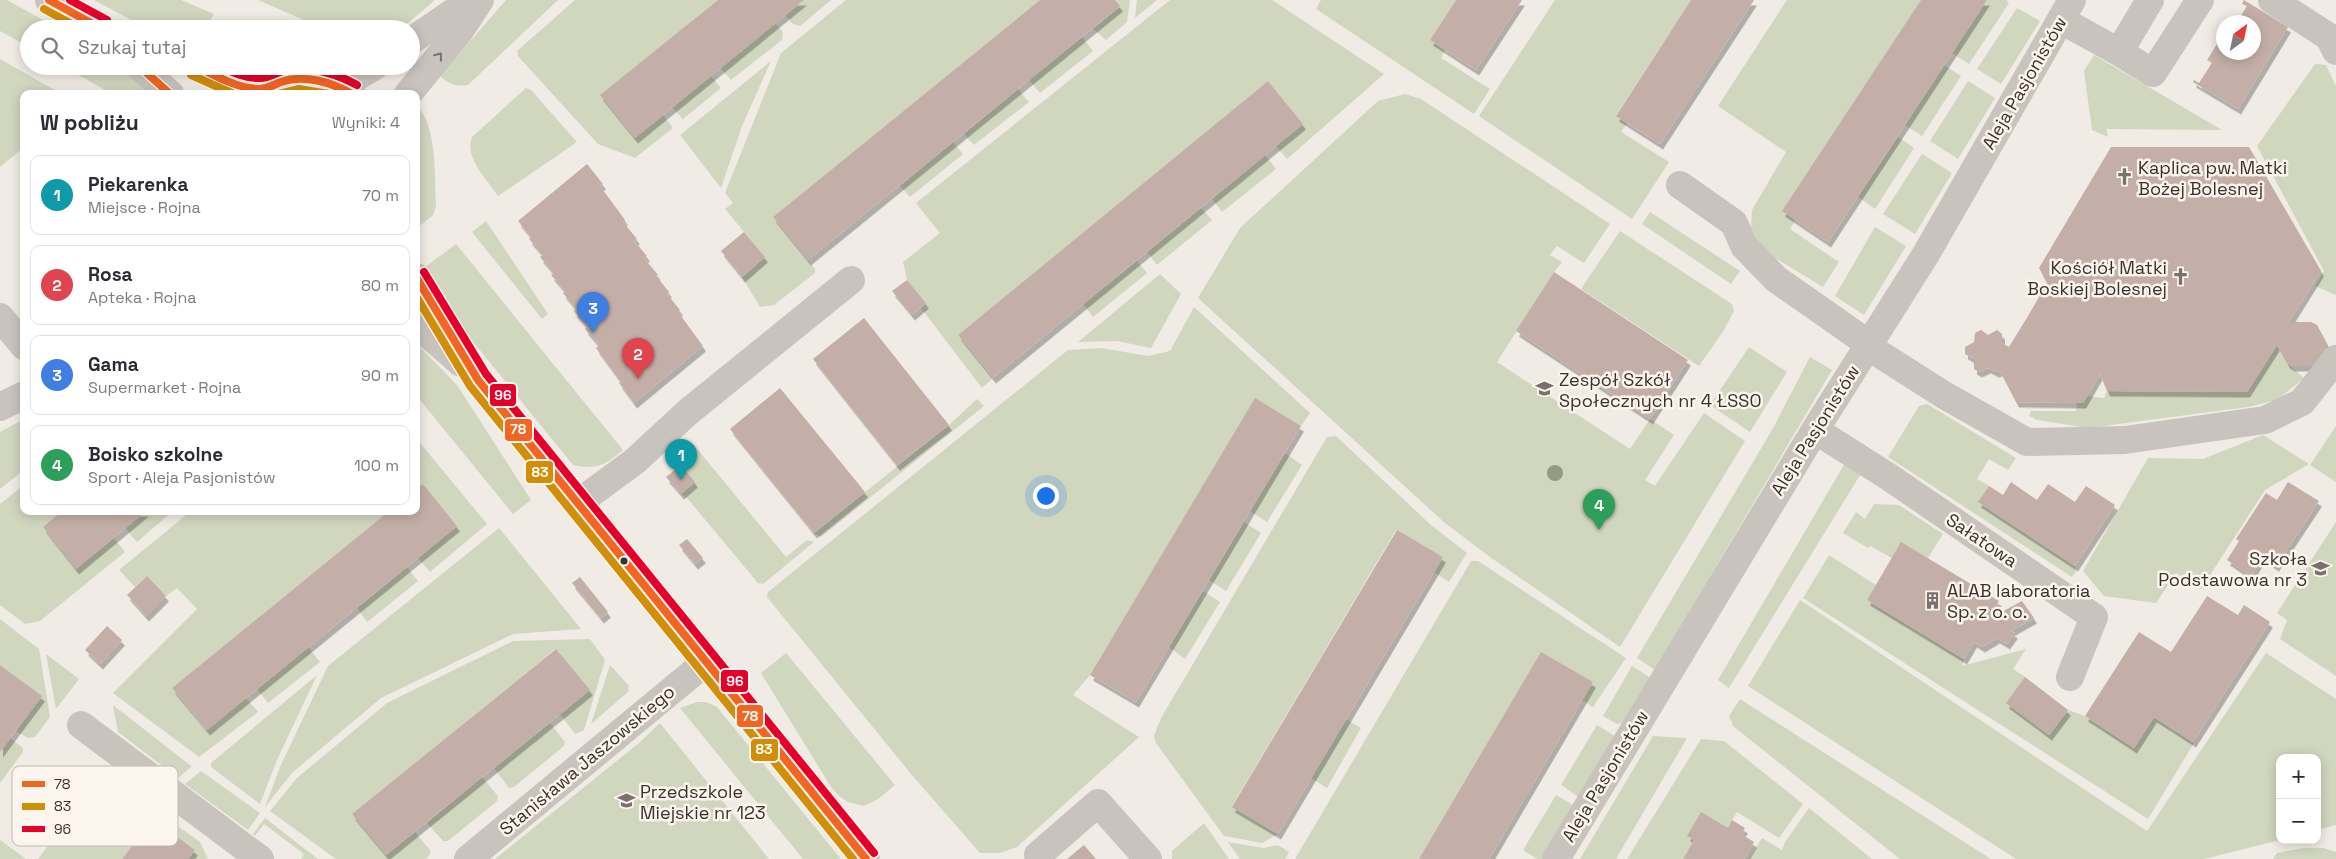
<!DOCTYPE html>
<html lang="pl">
<head>
<meta charset="utf-8">
<style>
	:root { --surface:#fff; --page:#f7f7f7; --text:#2b2b33; --muted:#7c7c81; --line:#e1e1e2; --accent:#111827 }
	body { margin:0; font-family:"Space Grotesk",sans-serif; background:var(--page); color:var(--text) }
	.controls { position:absolute; right:15px; bottom:15px; display:grid; overflow:hidden; border-radius:10px; box-shadow:0 2px 12px #0003 }
	.controls button { width:45px; height:45px; display:grid; place-items:center; padding:0; border:0; border-bottom:1px solid var(--line); background:var(--surface); color:var(--text); font:25px sans-serif }
	.compass { position:absolute; left:2216px; top:15px; width:45px; height:45px; border-radius:50%; background:var(--surface); box-shadow:0 2px 12px #0003; rotate:33deg }
	.you { position:absolute; left:1045px; top:495px; width:18px; height:18px; margin:-12px; border:4px solid #fff; border-radius:50%; background:#1a73e8; box-shadow:0 0 0 8px #1a73e833 }
	.badge { display:grid; place-items:center; width:32px; height:32px; border-radius:50%; background:var(--accent); color:#fff; font-size:16px; font-weight:700 }
	.pin { position:absolute; translate:-50% -41px; filter:drop-shadow(0 1px 2px #0008) }
	.pin::after { content:''; position:absolute; top:26px; width:18px; height:15px; background:inherit; clip-path:polygon(0 0,100% 0,50% 100%) }
	.list { margin:0; padding:0; list-style:none }
	h2 { display:flex; justify-content:space-between; align-items:center; height:65px; margin:0; padding:0 20px; font-size:21px }
	h2 small { font-size:16px; font-weight:400; color:var(--muted) }
	.list li { display:grid; grid-template-columns:32px 1fr auto; gap:15px; align-items:center; box-sizing:border-box; height:80px; margin:0 10px 10px; padding:0 10px; border:1px solid var(--line); border-radius:10px }
	.list b { display:block; font-size:19px; white-space:nowrap }
	.list p { margin:0; font-size:16px; white-space:nowrap; color:var(--muted) }
	.list em { font-size:16px; font-style:normal; color:var(--muted) }
	.icon { flex:none; width:28px; height:28px; fill:none; stroke:currentColor; stroke-width:2; stroke-linecap:round; stroke-linejoin:round }
	.map { position:relative; flex:none; width:2336px; height:859px; overflow:hidden }
	.search { position:absolute; background:var(--surface); box-shadow:0 2px 12px #0003; left:20px; top:20px; width:400px; height:55px; display:flex; align-items:center; gap:12px; box-sizing:border-box; padding:0 18px; border-radius:28px; color:var(--muted); font-size:19px }
	.panel { position:absolute; background:var(--surface); box-shadow:0 2px 12px #0003; left:20px; top:90px; width:400px; height:425px; border-radius:10px }
	.map>svg:first-child { display:block }
	.green { fill:#d1d6bf }
	.building { fill:#c3afa7; filter:url(#shadow) }
	.lines { fill:none; stroke-linecap:round; stroke-linejoin:round }
	.minor { stroke:#c9c3be; stroke-width:28 }
	.bus-1-casing { stroke:#fbf5ee; stroke-width:11 }
	.bus-2-casing { stroke:#fbf5ee; stroke-width:11 }
	.bus-3-casing { stroke:#fbf5ee; stroke-width:11 }
	.bus-1 { stroke:#f26522; stroke-width:8 }
	.bus-2 { stroke:#d18e09; stroke-width:8 }
	.bus-3 { stroke:#e4002b; stroke-width:8 }
	.tree { fill:#959b80 }
	.oneway { stroke:#7b726d }
	.bus-dot { fill:#3b302b; stroke:#fbf5ee; stroke-width:2 }
	.labels { text-anchor:middle; dominant-baseline:central; stroke-width:5; stroke-linejoin:round; paint-order:stroke }
	.street-label { font-size:18px; fill:#3b302b; stroke:#fbf5ee }
	.poi-label { font-size:18px; fill:#3b302b; stroke:#fbf5ee; text-anchor:start }
	.key { fill:#fbf5ee; stroke:#c1bab4; stroke-width:1 }
	.key-label { font-size:14px; fill:#3b302b }
	.line-badge { stroke:#fbf5ee; stroke-width:2 }
	.badge-label { font-size:14px; text-anchor:middle; font-weight:bold; fill:#fff }
</style>
</head>
<body>
<div class="map">
<svg width="2336" height="859" viewBox="0 0 2336 859">
	<defs>
		<filter id="shadow"><feDropShadow dx="3" dy="5.5" stdDeviation="0" flood-color="#0004"/></filter>
	</defs>
	<rect width="100%" height="100%" fill="#f0ebe5"/>
	<path class="green" d="M0,0H7L59,29H29V47L0,31Z
		M94,0H181L214,14L205,29H148Z
		M258,0H435L408,23L364,28L313,24Z
		M506,0H558L468,85C456,87 449,84 440,76Z
		M575,0H718L601,95L663,115L673,128L635,158L598,144L518,56L517,51Z
		M804,0H831L800,26L793,24L785,15Z
		M846,0H1040L773,217L815,269V273L774,305L760,307L742,277L765,257L725,209L733,203L725,193L781,53Z
		M1115,0H1130L1127,22L1106,40L1093,29L1120,7Z
		M1137,0H1157L1135,18Z
		M1170,0H1272L1384,74L1287,159L1276,146L1303,124L1268,81L958,335L993,378L982,388L921,308L926,303L907,280L903,262L940,233L916,203Z
		M1321,0H1456L1430,40L1445,50L1441,58L1490,89L1474,114L1316,9Z
		M1555,0H1691L1616,115L1627,123L1621,132L1669,162L1632,219L1479,116Z
		M1787,0H1921L1790,229L1839,262L1823,287L1762,250L1751,229L1752,210L1786,152L1718,106Z
		M1987,0H2006L2009,3L1969,64L1952,53Z
		M2017,8L2040,21L2001,84L1977,69Z
		M775,23L783,32L782,40L731,80L720,68Z
		M1082,37L1093,51L1040,93L1029,80Z
		M2094,55L2222,130L2106,129L2108,137L2092,130L2084,71Z
		M0,59L62,94H24V147L0,167Z
		M771,61L742,126L721,188L680,135Z
		M2315,64L2326,65L2336,86V295L2315,286L2324,271L2257,146Z
		M1944,65L1961,76L1922,136L1905,125Z
		M63,66H118L152,94H112Z
		M225,66H293C267,71 250,78 225,66Z
		M711,76L721,88L683,119L672,107Z
		M1968,81L1995,98L1958,159L1930,141Z
		M526,88L531,90L577,142L498,196C487,179 464,158 472,137Z
		M1018,89L1029,102L974,145L964,134Z
		M1405,94L1421,99L1610,224L1584,263L1557,246L1550,255L1562,262L1554,272L1497,362L1630,449L1650,419L1674,435L1645,480L1655,486L1704,413L1745,441L1620,647L1490,557L1445,523L1198,298L1240,228L1378,101Z
		M416,105C438,125 434,177 436,206L433,215L416,229Z
		M1898,137L1914,148L1875,209L1858,197Z
		M953,142L963,154L910,197L900,186Z
		M1922,154L1952,173L1915,234L1883,214Z
		M1265,155L1276,169L1222,212L1212,199Z
		M1201,208L1212,220L1157,265L1147,252Z
		M1650,212L1740,271L1731,284L1642,224Z
		M486,221L548,314L542,319L472,232Z
		M1875,227L1906,246L1864,315L1835,296Z
		M1620,231L1732,304L1734,311L1724,330L1699,366L1581,289Z
		M456,244L623,450C605,465 598,470 573,465L474,343L424,268Z
		M1137,261L1147,273L1093,317L1083,304Z
		M1160,274L1181,294L1151,348L1117,341L1078,342Z
		M1194,307L1310,413L1301,426L1255,399L1090,675L1073,695L1139,737L1017,847L1000,853H980L911,774L767,597L768,592L1068,350L1101,348L1148,356L1170,351Z
		M416,343L457,385L531,500L513,514L416,395Z
		M2277,345L2287,363L2304,378L2277,400L2248,407L2088,428L2037,420L2029,416L2031,411H2076L2077,403L2087,396L2104,398L2107,391L2247,392Z
		M1749,347L1787,372L1750,432L1710,405Z
		M1810,357L1832,370L1655,670L1637,658L1772,430Z
		M977,399L984,406L821,537L814,533L949,425Z
		M1927,404L2016,458L2008,470L1989,459L1977,479L1989,486L1979,502L2075,566L2076,572L2072,577L1888,457L1919,406Z
		M24,419V470L0,489V432Z
		M2336,426V482L2310,465Z
		M2263,435L2309,464L2265,490L2201,589L2176,573L2156,603L2104,596L2083,571L2148,458L2203,459Z
		M1336,436L1431,525L1467,553L1449,582L1434,572L1443,557L1396,530L1232,806L1278,834L1262,843L1224,836L1156,743L1154,736L1161,718L1327,437Z
		M416,438L487,524L430,572L418,558L457,526L423,484L416,489Z
		M679,444L694,445L786,557L807,540L814,542L763,584L758,583L687,498L681,494L694,482L669,451Z
		M1285,453L1302,465L1267,522L1250,511Z
		M1845,463L1862,472L1729,688L1718,680Z
		M24,485V511H62L43,527L76,568L114,538L125,552L40,621L25,624L0,605V504Z
		M1874,504L1899,505L1943,534L1928,558H1892L1870,546L1868,548L1843,533L1856,512L1865,519Z
		M146,511H173L137,542L125,528Z
		M191,511H389L172,688L206,730L246,698L258,712L199,757L113,693L197,609L177,588L166,596L147,576L135,587L119,570Z
		M1244,522L1261,533L1226,591L1209,580Z
		M2336,522V676L2280,639L2287,620L2277,613Z
		M499,528L581,629L513,634L381,698L292,773L265,807L280,767L328,666Z
		M1829,555L1876,585L1867,600L1964,659L1962,666L2026,649L2013,669L2025,677L2049,735L2068,710L2085,716L2134,748L2154,717L2194,743L2148,819L1803,598Z
		M1471,561H1478L1626,658L1593,707L1582,700L1593,682L1419,859H1295Z
		M407,567L418,581L367,622L357,608Z
		M1203,591L1220,602L1185,659L1169,647Z
		M1800,600L2147,831L2266,653L2336,699V825L2317,830V758H2280V840L2204,859H2016L1748,686Z
		M0,619L39,649L50,717L35,737L28,738L16,731L41,696L0,665Z
		M590,639L605,660L584,730L575,734L560,714L589,690L555,649L353,814L386,855L415,832L430,850V855L425,859H336L270,811L297,778L387,703L513,641Z
		M308,647L320,662L268,703L257,689Z
		M786,653L895,785L878,799L864,806L848,802L839,796L831,787L761,673Z
		M46,654L79,679L56,709Z
		M610,665L629,686L628,692L591,724Z
		M1632,666L1657,682L1633,721L1617,724L1603,716Z
		M317,675L277,760L260,804L211,767V763Z
		M1740,699L1991,859H1900L1733,726L1729,716Z
		M697,702H706L717,707L841,859H803L680,708Z
		M113,705L191,766H192L178,778L118,732Z
		M1346,719L1361,728L1327,788L1311,778Z
		M550,723L565,742L564,746L514,787L509,788L494,768Z
		M660,723L769,859H495L639,743Z
		M1597,725L1615,736L1580,798L1561,785Z
		M1653,736L1687,738L1616,859H1580Z
		M10,738L23,748V752L0,783V752Z
		M1701,739L1724,741L1803,804L1779,838L1737,812L1728,828L1694,840L1683,859H1627Z
		M89,770L102,771L200,842L208,859H188L195,850L153,819L122,859H38L96,782Z
		M201,771L260,813L248,830L185,784Z
		M482,777L498,796L497,801L448,841H443L427,823Z
		M1556,795L1575,806L1545,859H1537L1523,850Z
		M1809,808L1872,859H1749L1762,838L1782,850L1785,842Z
		M265,818L318,859H301L304,854L264,824L255,836L253,834Z
		M1204,823L1229,859H1172V851Z
		M0,840L26,859H0Z
		M1228,842L1263,848L1278,845L1289,852L1285,859H1240Z
		M2304,848H2324L2336,852V859H2273L2277,853Z"/>
	<path class="building" d="M718,0H804L635,138L600,95Z
		M1040,0H1115L1120,6L808,260L773,217Z
		M1456,0H1522L1476,70L1430,40Z
		M1691,0H1754L1660,144L1616,116Z
		M1921,0H1987L1828,242L1782,211Z
		M2244,0L2288,27L2238,109L2193,82L2194,80L2199,83L2212,63L2207,60L2224,33V52H2254V22H2237L2247,6L2242,4Z
		M1268,81L1303,124L993,378L958,335Z
		M2111,147H2249L2321,271L2289,322H2311L2317,325L2326,342V348L2316,363L2311,366H2292L2287,363L2277,345L2247,392L2107,391L2100,374L2083,403L2016,402L2000,371L1996,372L1988,368L1979,372L1974,369V359L1965,354V347L1974,342L1975,333L1981,330L1988,335L1997,330L2002,334V343L2009,347L2028,316L2047,283L2039,268Z
		M587,164L603,184L600,186L625,220L623,222L637,239L634,241L647,256L644,258L658,275L656,276L669,292L667,294L680,310L678,312L703,346L634,403L619,383L621,382L596,348L599,345L585,329L587,327L574,311L576,309L563,293L565,291L551,275L554,273L540,257L543,255L529,239L531,237L518,221Z
		M744,232L765,257L742,277L721,251Z
		M1554,272L1688,360L1650,419L1516,331Z
		M907,280L926,303L912,315L892,291Z
		M864,318L949,425L897,465L813,359Z
		M780,388L865,492L814,533L730,429Z
		M1255,398L1301,426L1136,702L1090,675Z
		M681,465L695,482L681,494L666,477Z
		M2011,482L2037,500L2048,484L2075,502L2086,486L2115,505L2075,566L1978,502L1989,486L2003,495Z
		M2288,482L2319,501L2276,566L2262,557L2251,576L2227,560L2239,541L2236,539L2266,493L2277,500Z
		M423,484L457,526L207,730L172,688L389,511H416V489Z
		M62,511H146L76,569L43,527Z
		M1397,530L1443,557L1278,834L1232,807Z
		M687,539L703,558L695,564L679,545Z
		M1901,542L1999,601L1987,620L2022,601L2034,618L2011,631L2015,633L2007,644L1997,638L1982,647L1974,642L1964,659L1867,600Z
		M147,576L166,596L146,616L127,595Z
		M580,577L608,612L601,618L572,583Z
		M2207,596L2238,615L2244,605L2270,622L2193,742L2154,717L2134,748L2085,716L2139,632L2171,652Z
		M107,626L122,640L100,664L85,650Z
		M556,649L590,690L386,855L352,814Z
		M1541,652L1593,682L1489,859H1419Z
		M0,665L42,696L0,752Z
		M2025,677L2068,710L2049,735L2006,703Z
		M1701,812L1728,828L1732,820L1745,828L1741,834L1754,842L1744,859H1683L1694,840L1687,836Z
		M153,819L195,850L188,859H122Z
		M1084,845L1096,859H1067Z"/>
	<g class="lines">
		<path class="minor" d="M49,0L102,29
			M2150,0L2119,52L2153,73L2200,0
			M2272,0L2329,37L2336,51
			M2061,20L2119,52
			M411,41L471,0
			M139,66L170,94
			M196,66L236,85L265,88
			M340,87L375,66
			M257,94C286,74 322,75 352,94
			M408,94L459,32L480,0
			M1680,185L1734,223L1744,246L1776,279L1869,344
			M416,277L455,339L478,380L866,859
			M0,317L24,346
			M416,324L461,363
			M1867,346L1944,395L2027,442L2125,440L2265,420L2302,402L2336,359
			M0,407L24,395
			M1815,430L1889,477L2094,617L2070,677
			M578,503L635,461L688,412L851,280
			M81,725L260,859
			M1038,855L1098,803L1148,859
			M468,859L706,662
			M1556,859L1815,430L1926,254L2072,0"/>
		<defs>
			<path id="bus-1" d="M49,0L102,29
				M139,66L170,94
				M196,66C215,76 237,88 258,89C267,89 273,85 281,82C304,74 331,82 352,94
				M416,277L478,380L866,859"/>
			<path id="bus-2" d="M44,9L81,29
				M191,75L234,94
				M279,94L299,89L329,94
				M416,296L470,386L853,859"/>
			<path id="bus-3" d="M70,0L107,20
				M219,66C232,72 246,79 260,78C269,78 277,72 286,70C311,66 335,73 357,85
				M424,272L486,374L874,853"/>
		</defs>
		<use href="#bus-1" class="bus-1-casing"/>
		<use href="#bus-2" class="bus-2-casing"/>
		<use href="#bus-3" class="bus-3-casing"/>
		<use href="#bus-1" class="bus-1"/>
		<use href="#bus-2" class="bus-2"/>
		<use href="#bus-3" class="bus-3"/>
	</g>
	<circle class="tree" cx="1555" cy="473" r="8"/>
	<defs><path id="oneway-chevron" d="M-2-3.5L2.5 0L-2 3.5" fill="none" stroke-width="1.6" stroke-linecap="round" stroke-linejoin="round" transform="scale(1.25)"/></defs>
	<use class="oneway" href="#oneway-chevron" transform="translate(439 56) rotate(-52)"/>
	<defs>
		<symbol id="church-bare" viewBox="-9 -9 18 18"><path d="M-1.2-6h2.4v3.5h3.3v2.4h-3.3V6h-2.4V-.1h-3.3v-2.4h3.3Z" fill="#7a716c" stroke="#fbf5ee" stroke-width="2.5" paint-order="stroke"/></symbol>
		<symbol id="school-bare" viewBox="-9 -9 18 18"><path d="M0-5L7-2L0 1L-7-2ZM-4 1L0 2.5L4 1V4Q0 6-4 4Z" fill="#7a716c" stroke="#fbf5ee" stroke-width="2.5" paint-order="stroke"/></symbol>
		<symbol id="building-bare" viewBox="-9 -9 18 18"><path d="M-4-6H4V6H1V3H-1V6H-4ZM-2.5-4.3h1.7v1.8h-1.7ZM.8-4.3h1.7v1.8H.8ZM-2.5-1h1.7V.8h-1.7ZM.8-1h1.7V.8H.8Z" fill="#7a716c" stroke="#fbf5ee" stroke-width="2.5" paint-order="stroke"/></symbol>
	</defs>
	<g fill-rule="evenodd">
		<use href="#church-bare" x="2112" y="164" width="25" height="25"/>
		<use href="#church-bare" x="2168" y="264" width="25" height="25"/>
		<use href="#school-bare" x="1532" y="376" width="25" height="25"/>
		<use href="#school-bare" x="2308" y="556" width="25" height="25"/>
		<use href="#building-bare" x="1920" y="588" width="25" height="25"/>
		<use href="#school-bare" x="614" y="788" width="25" height="25"/>
	</g>
	<circle class="bus-dot" cx="624" cy="561" r="4.5"/>
	<g class="labels">
		<g class="street-label">
			<text transform="translate(2024 83) rotate(-60)">Aleja Pasjonistów</text>
			<text transform="translate(1815 430) rotate(-58)">Aleja Pasjonistów</text>
			<text transform="translate(1982 540) rotate(34)">Sałatowa</text>
			<text transform="translate(587 760) rotate(-40)">Stanisława Jaszowskiego</text>
			<text transform="translate(1605 776) rotate(-59)">Aleja Pasjonistów</text>
		</g>
		<g class="poi-label">
			<text x="2138" y="167">Kaplica pw. Matki<tspan x="2138" dy="21">Bożej Bolesnej</tspan></text>
			<text x="2167" y="267" text-anchor="end">Kościół Matki<tspan x="2167" dy="21">Boskiej Bolesnej</tspan></text>
			<text x="1559" y="379">Zespół Szkół<tspan x="1559" dy="21">Społecznych nr 4 ŁSSO</tspan></text>
			<text x="2307" y="558" text-anchor="end">Szkoła<tspan x="2307" dy="21">Podstawowa nr 3</tspan></text>
			<text x="1947" y="590">ALAB laboratoria<tspan x="1947" dy="21">Sp. z o. o.</tspan></text>
			<text x="640" y="791">Przedszkole<tspan x="640" dy="21">Miejskie nr 123</tspan></text>
		</g>
	</g>
	<rect x="12" y="766" width="166" height="80" rx="8" class="key"/>
	<rect x="22" y="781" width="23" height="6" fill="#f26522"/>
	<rect x="22" y="803" width="23" height="7" fill="#d18e09"/>
	<rect x="22" y="826" width="23" height="6" fill="#e4002b"/>
	<g class="key-label">
		<text x="54" y="789">78</text>
		<text x="54" y="811">83</text>
		<text x="54" y="834">96</text>
	</g>
	<g class="line-badge">
		<rect x="489" y="383" width="28" height="24" rx="5" fill="#e4002b"/>
		<rect x="504" y="418" width="29" height="24" rx="5" fill="#f26522"/>
		<rect x="525" y="460" width="29" height="24" rx="5" fill="#d18e09"/>
		<rect x="720" y="669" width="29" height="24" rx="5" fill="#e4002b"/>
		<rect x="736" y="704" width="28" height="24" rx="5" fill="#f26522"/>
		<rect x="750" y="738" width="29" height="24" rx="5" fill="#d18e09"/>
	</g>
	<g class="badge-label">
		<text x="503" y="400">96</text>
		<text x="518" y="434">78</text>
		<text x="540" y="477">83</text>
		<text x="735" y="686">96</text>
		<text x="750" y="721">78</text>
		<text x="764" y="754">83</text>
	</g>
</svg>
<div class="controls">
<button>+</button>
<button>−</button>
</div>
<svg class="compass" viewBox="-18 -18 36 36"><path d="M0-13l5 13h-10z" fill="#e53935"/><path d="M0 13l5-13h-10z" fill="#7c7c81"/></svg>
<div class="you"></div>
<div class="pin badge" style="left:681px;top:480px;background:#0f9aa8">1</div>
<div class="pin badge" style="left:638px;top:379px;background:#e0444e">2</div>
<div class="pin badge" style="left:593px;top:333px;background:#3f7fe0">3</div>
<div class="pin badge" style="left:1599px;top:530px;background:#2e9e5b">4</div>
<div class="search"><svg class="icon" aria-label="search" viewBox="0 0 24 24"><circle cx="10" cy="10" r="6"/><path d="M15 15l6 6"/></svg>Szukaj tutaj</div>
<section class="panel">
<h2>W pobliżu<small>Wyniki: 4</small></h2>
<ul class="list">
<li><span class="badge" style="background:#0f9aa8">1</span><div><b>Piekarenka</b><p>Miejsce · Rojna</p></div><em>70 m</em></li>
<li><span class="badge" style="background:#e0444e">2</span><div><b>Rosa</b><p>Apteka · Rojna</p></div><em>80 m</em></li>
<li><span class="badge" style="background:#3f7fe0">3</span><div><b>Gama</b><p>Supermarket · Rojna</p></div><em>90 m</em></li>
<li><span class="badge" style="background:#2e9e5b">4</span><div><b>Boisko szkolne</b><p>Sport · Aleja Pasjonistów</p></div><em>100 m</em></li>
</ul>
</section>
</div>
</body>
</html>
